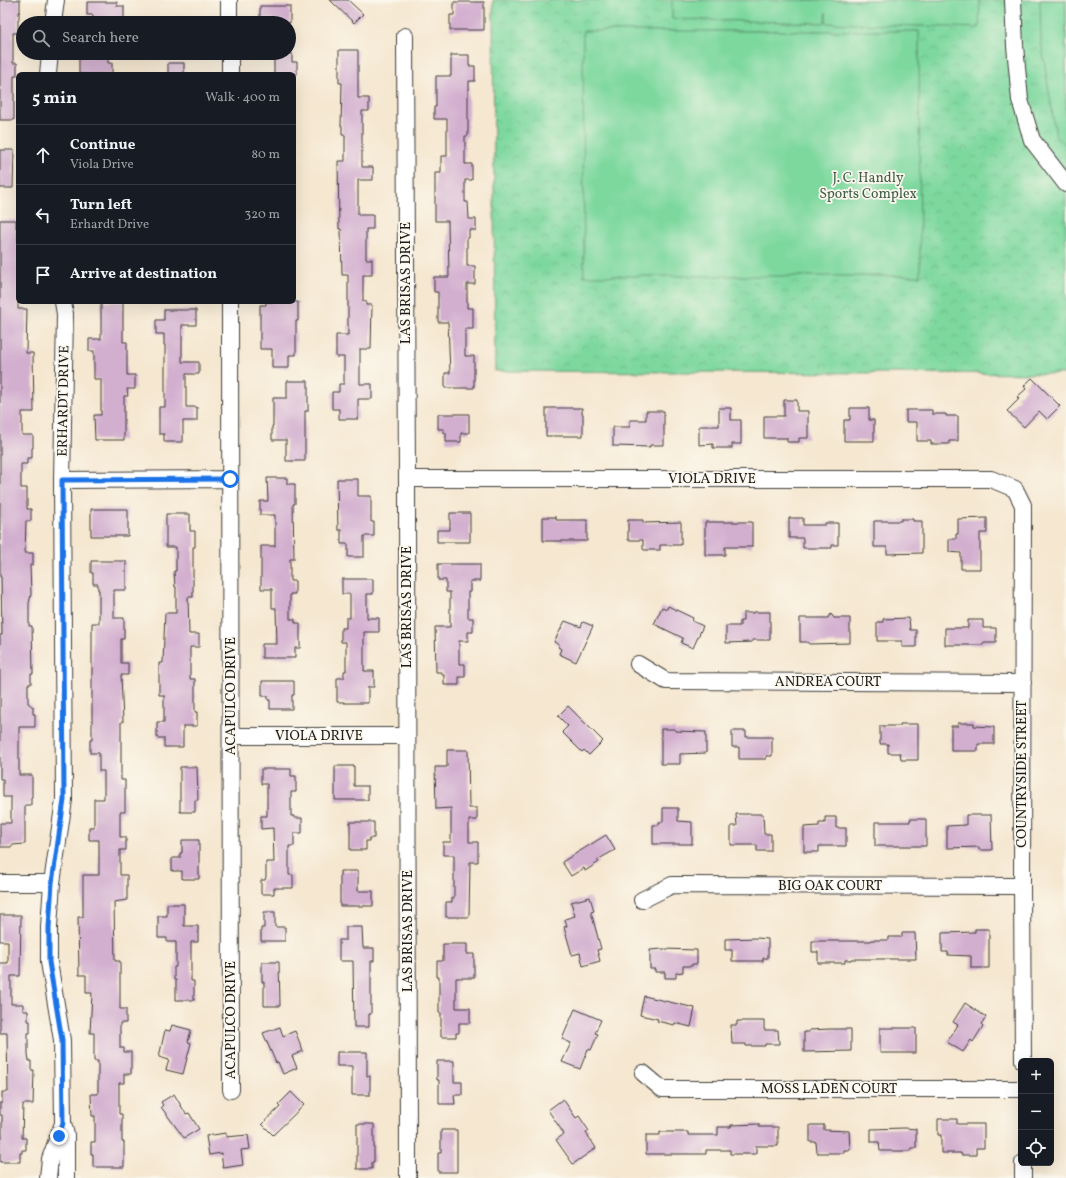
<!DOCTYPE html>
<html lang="en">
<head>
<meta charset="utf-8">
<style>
	:root { --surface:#171b24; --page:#242831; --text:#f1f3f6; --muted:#9ea1a6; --line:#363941 }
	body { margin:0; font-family:Vollkorn,serif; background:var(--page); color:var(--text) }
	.controls { position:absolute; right:12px; bottom:12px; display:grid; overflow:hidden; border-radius:6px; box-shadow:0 4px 16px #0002 }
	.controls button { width:36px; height:36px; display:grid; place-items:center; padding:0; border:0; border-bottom:1px solid var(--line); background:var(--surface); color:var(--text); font:20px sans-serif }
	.stop { position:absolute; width:12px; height:12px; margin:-9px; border:3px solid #1a73e8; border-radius:50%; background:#fff }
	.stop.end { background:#1a73e8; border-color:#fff; box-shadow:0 1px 4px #0008 }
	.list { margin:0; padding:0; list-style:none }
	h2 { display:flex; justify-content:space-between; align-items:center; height:52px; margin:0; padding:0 16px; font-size:17px }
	h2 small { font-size:13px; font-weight:400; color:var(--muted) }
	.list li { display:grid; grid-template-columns:26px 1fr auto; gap:12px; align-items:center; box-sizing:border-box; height:60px; padding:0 16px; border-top:1px solid var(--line) }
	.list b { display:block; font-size:15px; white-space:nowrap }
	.list p { margin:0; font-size:13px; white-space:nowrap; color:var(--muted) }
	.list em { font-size:13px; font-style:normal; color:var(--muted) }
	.icon { flex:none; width:22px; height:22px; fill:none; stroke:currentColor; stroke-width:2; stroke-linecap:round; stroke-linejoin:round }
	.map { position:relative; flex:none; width:1066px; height:1178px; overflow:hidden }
	.search { position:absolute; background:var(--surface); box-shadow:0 4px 16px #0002; left:16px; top:16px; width:280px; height:44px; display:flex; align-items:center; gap:10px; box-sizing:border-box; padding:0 14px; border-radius:22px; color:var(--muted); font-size:15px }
	.panel { position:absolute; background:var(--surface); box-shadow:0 4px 16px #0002; left:16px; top:72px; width:280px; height:232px; border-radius:6px }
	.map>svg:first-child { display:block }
	.park { fill:url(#park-crowns); stroke:#4c7a5d }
	.garden { fill:#7dd89e; stroke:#4c7a5d }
	.building { fill:#d2aecf }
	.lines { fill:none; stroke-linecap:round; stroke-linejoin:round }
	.minor-casing { stroke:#3d3a37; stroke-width:18 }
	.minor { stroke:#fff; stroke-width:16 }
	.route { stroke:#1a73e8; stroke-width:5 }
	.labels { text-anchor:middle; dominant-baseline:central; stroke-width:3.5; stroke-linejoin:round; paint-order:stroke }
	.park-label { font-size:14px; fill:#3e5e4a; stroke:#fbf7ec }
	.street-label { font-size:14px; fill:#1c1c1c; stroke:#fbf7ec }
</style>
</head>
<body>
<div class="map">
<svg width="1066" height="1178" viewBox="0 0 1066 1178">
	<defs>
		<pattern id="park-crowns" width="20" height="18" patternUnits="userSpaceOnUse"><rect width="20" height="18" fill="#7dd89e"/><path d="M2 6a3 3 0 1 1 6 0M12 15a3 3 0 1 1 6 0" fill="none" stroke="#6bb988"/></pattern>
	</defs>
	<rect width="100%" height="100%" fill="#fbf7ec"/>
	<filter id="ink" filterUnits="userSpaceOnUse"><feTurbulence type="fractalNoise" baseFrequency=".025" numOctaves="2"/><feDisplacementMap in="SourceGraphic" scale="8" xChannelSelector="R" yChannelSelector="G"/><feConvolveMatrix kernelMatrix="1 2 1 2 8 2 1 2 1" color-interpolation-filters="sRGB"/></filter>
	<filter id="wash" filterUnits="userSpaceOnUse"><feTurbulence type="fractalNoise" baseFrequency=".012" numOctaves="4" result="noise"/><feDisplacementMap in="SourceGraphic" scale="16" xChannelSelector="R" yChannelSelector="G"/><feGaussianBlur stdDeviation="0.9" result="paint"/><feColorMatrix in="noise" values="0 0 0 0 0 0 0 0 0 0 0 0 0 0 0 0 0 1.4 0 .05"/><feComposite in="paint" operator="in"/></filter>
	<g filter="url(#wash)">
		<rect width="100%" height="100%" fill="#f5e7d0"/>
		<path class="park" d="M493,0H1066V374L495,371Z"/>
		<path class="garden" d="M672,0H980L979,28L826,23V12L825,23L672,19Z
			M1040,0H1066V145L1056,136L1041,41Z
			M583,31H919L920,276H584Z"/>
		<g id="blocks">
			<path class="building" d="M0,0H20V12H19V20H18V33H13V63H17V76H14V120H0Z
				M330,0H348L363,14L354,23Z
				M87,2H117V6H124V23H93V15H87Z
				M454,2H484V30H450V15H454Z
				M260,6H290V23H273V19H260Z
				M339,50H358V98H369V111H362V167H373V180H358V215H373V229H366V259H372V275H363V301H366V305H372L371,349H360V384H372V399H358V419H339V409H332V392H339V384H344V357H336V335H348V275H342L341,229H339L338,161H345V135H342V126H341L342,83H339Z
				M79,53H108V63H112V74H79Z
				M274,53H292V62H297V74H274Z
				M451,55H469V66H475V81H469V90H468V136H465V164H472V180H465V202H468L469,219H476V230H469V238H467V266H475V284H467V308H473V329H465V356H474V388H445V373H450L448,322H438V292H434V277H449L448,221H435V173H441V156H447V119H434V107H436V76H451Z
				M168,63H184V74H168Z
				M0,150H14L13,188H0Z
				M0,220H16V228H18V309H27L26,353H33L34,412H22V435H33V448H32V458H27V464H21V488H27V509H31V521H26L25,553H33V565H30L31,595L29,603V626H32L33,674H31V684H28V703L33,707V714H35V727H19V775H32V797H31V805H25V844L12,845V847H0V823H11V797H3V779H0V635H2L1,577H0Z
				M101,302H123V342H127V375H135V389H127L128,396H124V440H95L94,415H101V379H94V351H89V339H101Z
				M266,302H298V321H296V355H289V368H272V349H260V305H266Z
				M164,310H196V325H182V362H199V374H186V407H197V421H183V442H164V434H159V407H165V345H164V334H156V320H164Z
				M1032,378L1060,406L1047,419L1039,411L1024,427L1007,411L1019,399L1017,397L1026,389L1024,386Z
				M287,381H308V411H305V461H286V440H272V426H273V398H287Z
				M784,400H797V411H808V438H799V442H787V438H764V416H784Z
				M546,408H582V414H583V436H546Z
				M719,408H731V420H741V444H732V448H713V444L699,445V426H719Z
				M850,408H869V420H874V441H844V420H850Z
				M906,410H932V414H946V416H958V441H949V444H931V441H917V422H906Z
				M646,411H664V445H650V447L613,446V427H630V420H646Z
				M438,414H469V433H461V442H446V433H444V429H438Z
				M267,478H287V484H295V504H293L294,559H290V581H295V594H290V619H295V623H300V648H295V658H262V644H277L276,608H272V589H261V546H275V515H260V501H268Z
				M337,479H358V496H371V522H374V536H364V557H348V544H341V530H338Z
				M91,509H128V536H91Z
				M450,513H470V542H437V530H450Z
				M166,514H190V531H195V547H193V597H188L189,634H199V647H190V679H195V712H197V726H183V747H164V738H157V722H164V695H159V663H163L165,613H176V587H175L174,571H176V547H166Z
				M543,517H556V520H587V541H543Z
				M789,518H803V525H825V523H838V545H832V548H803V538H789Z
				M987,518V533H980V569H961V553L949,552V539H956V534H958V519Z
				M901,519H913V521H922V553L887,554V547H874V521H901Z
				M628,520H643V523L681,522V545H660V550H644L643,549V540H628Z
				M705,522H752V547H725V555H705Z
				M91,561H126V590H114V618H124V639H121V663H128V675H121L123,722H121V780H125V812H120V837H126V850H120V875H127V900L114,902L115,961H120V1009H126V1023H120V1048H124V1052H131V1074H124V1083H119V1114H122V1142H124V1167H93V1154H91V1142H95V1116H92L91,1094H98V1061H94V1033H90L92,993H86V975H79L78,917H83V875H99V840H89V827H94V799H104V771H99V753H90V740H92V623H99V590H98V584H93V573H91Z
				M438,564H480V581H470V592H468V618H473V632H468V641H459V664H465V677H459V685H444V675H442V672H436L435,627H450V592H446V580H438Z
				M342,579H373V594H367V618H379V632H364V671H374V687H368V703H344V702H337V678H344V671H346V642H341V628H346V618H350V594H342Z
				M668,606L693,618L692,621L703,626L693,648L681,643L683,638L654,624L662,607L667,609Z
				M753,612H770V640H752V642L726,643V626H740V621H743V613H753Z
				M831,614L834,618H850V643L809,644L807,642H800V618H828Z
				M909,618L910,630H916V647H902V641H877V622H883V619Z
				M968,620H983V628H996V643H983V645H945V628H968Z
				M565,621L581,627L583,622L593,626L576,662L559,654L561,649L558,647L560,645L554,642Z
				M262,681H294V695H292V709H270V700H268V696H262Z
				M568,706L603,741L589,755L584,750L582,752L562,732L568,726L558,716Z
				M958,723H974V726L994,727V744H978V751H951V726H958Z
				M900,724H918V760H901L900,753H888V744H880V726H900Z
				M661,729H675V731L706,732V753L680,754V764H661Z
				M732,731H746V737H772V756H766V759H739V747H732Z
				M447,750H468L469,808H477V820H469V842H478V862H470L469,917H446V902H452V898H454V855H443V842H451V808L436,809L435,767H447Z
				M335,766H354V786H368V800H335Z
				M180,767H197L198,800H195V812H180Z
				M261,769H291V776H296V792H291V816H294V818H302V833H294V846H289V875H293V888H274V894H261V880H265L266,877V862H274L273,828L261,829V816H267V784H261Z
				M663,808H678V821L692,822V844H653V825H659V822H663Z
				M736,814H763L764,834H771V851H757V845H731V826H737Z
				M966,815H991L992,850H979V847L947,848V826L966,825Z
				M825,817H836V828H846V846H819V852H804V827L819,826V823H825Z
				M910,819H926V846H875V822H910Z
				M350,822H374V838H369V841H366V850H350Z
				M606,835L615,850L597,860L599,862L585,871L584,868L571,876L562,862Z
				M182,840H199V879H182V871H172V858H180V853H182Z
				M340,871H358V891H373V906H340Z
				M590,897L594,911L591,912L601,949L597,950L600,961L583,966L580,953L572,955L564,927L567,926L565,919L575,916L571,902Z
				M167,904H184V926H198V942H191V981H194V1000H176V980H174V967H176V942H167V938H158V916H167Z
				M264,912H275V927H285V941H261V928H264Z
				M0,915H21L20,976H11V1004H23V1011H28V1021H30V1033H28V1054L29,1061H31V1070H34L33,1104H23L22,1138H26V1150H22V1153H20V1162H0V1138H2V1115H0V1103H2V1092H8L7,1033H0V963H8V941H0Z
				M346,927H362L363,948H374V961H371V1014H369V1027H354L353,961H339V940H346Z
				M975,929H989V968H971V956L948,955V952H942V933L975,932Z
				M902,933H915L916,959H851V960H845V963H818V952H812V941H871V940H889V937H902Z
				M757,938L768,939V958H763V961H732V950H725V939Z
				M443,944H467V954H474V978H456V1008H470V1023H459V1033H456V1037H441V1013H439V977H437V961H443Z
				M662,949L697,950V964H692V966H683V972L676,973V978H665V972H655V969H650V950Z
				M262,962H279L280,1006H264V982H262Z
				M644,996L695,1008L691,1027L675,1023L674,1025L657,1021L658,1019L640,1015Z
				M965,1003L986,1017L981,1024L983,1026L973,1042L971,1040L963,1052L947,1042L958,1025L953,1022Z
				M575,1009L601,1020L595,1033L598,1034L591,1050L588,1049L580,1069L562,1062L571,1043L562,1039Z
				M737,1021H764V1030H778L779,1044H765V1046H746V1044H732L731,1025H737Z
				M172,1025L191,1030L188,1042L191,1043L183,1074L166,1070L169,1060L159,1057L165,1030L170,1031Z
				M280,1027L283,1036L295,1031L303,1051L292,1056L297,1068L283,1074L278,1062L276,1063L263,1033Z
				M880,1028H916V1053H880Z
				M830,1029H851V1051L804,1052V1032H809V1030Z
				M337,1052H367V1076H370V1095H352V1066H337Z
				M437,1061H454V1082H462V1095H454L455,1104H439V1080H437Z
				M291,1092L304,1105L273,1135L262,1124L280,1107L278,1105Z
				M174,1094L186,1114L189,1113L199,1129L184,1138L161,1107L163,1105L161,1102Z
				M563,1099L576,1118L579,1116L589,1131L586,1133L596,1148L573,1164L556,1140L564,1134L548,1110Z
				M938,1119H957V1124H984V1148H976V1155H961V1153H941V1135H938Z
				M357,1124H374V1162H372V1169H357Z
				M759,1124V1127H778V1146H756V1154H730V1150H706V1154H646V1135H660V1132H688V1135H718V1127H731V1125Z
				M810,1125H824V1130L849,1131L850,1150H844V1153H817L816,1142H810Z
				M905,1128L916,1129V1148H911V1151H880L879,1142H871V1129Z
				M441,1130H457V1172H438V1153H441Z
				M226,1133V1137L248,1135L250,1149L241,1150L243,1165L223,1168L221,1153L209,1155L206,1136Z"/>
		</g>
	</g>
	<g filter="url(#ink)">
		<use href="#blocks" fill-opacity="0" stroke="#3d3a37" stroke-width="1"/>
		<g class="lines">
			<defs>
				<path id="minor" d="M229,0V23
					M1013,0L1015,46L1020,100L1032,140L1066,184
					M53,23L56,0
					M405,36L407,479L408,1178
					M230,53V74
					M48,74L50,53
					M63,302L65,314L62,480L64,800L52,883L49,927V962L62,1040L63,1123L66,1135V1178
					M230,302L231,1090
					M407,479H991L1015,489L1023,505L1022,886L1023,1061
					M62,480L230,479
					M638,664L666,681L1023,683
					M231,736H407
					M0,883H52
					M642,900L672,885L1022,886
					M643,1073L662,1089H1021
					M48,1178L50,1159L62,1126
					M1023,1178V1163"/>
			</defs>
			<use href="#minor" class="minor-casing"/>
			<use href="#minor" class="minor"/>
		</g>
	</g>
	<g class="lines" filter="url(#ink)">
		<path class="route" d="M59,1136L63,1123L62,1040L49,962V927L52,883L64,800L62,480L230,479"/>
	</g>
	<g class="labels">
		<g class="park-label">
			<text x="868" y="178">J. C. Handly<tspan x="868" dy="16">Sports Complex</tspan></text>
		</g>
		<g class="street-label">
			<text transform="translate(406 283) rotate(-90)">LAS BRISAS DRIVE</text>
			<text transform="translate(64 401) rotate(-89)">ERHARDT DRIVE</text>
			<text x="712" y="479">VIOLA DRIVE</text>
			<text transform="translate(407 607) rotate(-90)">LAS BRISAS DRIVE</text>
			<text x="828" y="682">ANDREA COURT</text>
			<text transform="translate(231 696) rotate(-90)">ACAPULCO DRIVE</text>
			<text x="319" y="736">VIOLA DRIVE</text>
			<text transform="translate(1022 774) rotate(-90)">COUNTRYSIDE STREET</text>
			<text x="830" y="886">BIG OAK COURT</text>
			<text transform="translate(408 931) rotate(-90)">LAS BRISAS DRIVE</text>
			<text transform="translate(231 1020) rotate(-90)">ACAPULCO DRIVE</text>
			<text x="829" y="1089">MOSS LADEN COURT</text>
		</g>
	</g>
</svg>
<div class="controls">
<button>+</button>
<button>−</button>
<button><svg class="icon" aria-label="locate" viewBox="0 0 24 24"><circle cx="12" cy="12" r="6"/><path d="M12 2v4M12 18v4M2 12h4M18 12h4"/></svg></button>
</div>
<div class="stop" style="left:230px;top:479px"></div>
<div class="stop end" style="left:59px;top:1136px"></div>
<div class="search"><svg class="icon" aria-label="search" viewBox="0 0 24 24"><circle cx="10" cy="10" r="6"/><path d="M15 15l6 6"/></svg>Search here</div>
<section class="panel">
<h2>5 min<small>Walk · 400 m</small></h2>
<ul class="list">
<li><svg class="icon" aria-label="ahead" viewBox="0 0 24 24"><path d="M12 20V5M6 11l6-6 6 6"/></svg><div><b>Continue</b><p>Viola Drive</p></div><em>80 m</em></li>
<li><svg class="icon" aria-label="left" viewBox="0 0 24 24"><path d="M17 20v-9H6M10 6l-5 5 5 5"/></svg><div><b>Turn left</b><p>Erhardt Drive</p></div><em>320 m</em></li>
<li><svg class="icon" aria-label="arrive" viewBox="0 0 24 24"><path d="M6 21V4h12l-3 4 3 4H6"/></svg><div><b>Arrive at destination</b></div></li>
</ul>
</section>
</div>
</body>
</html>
